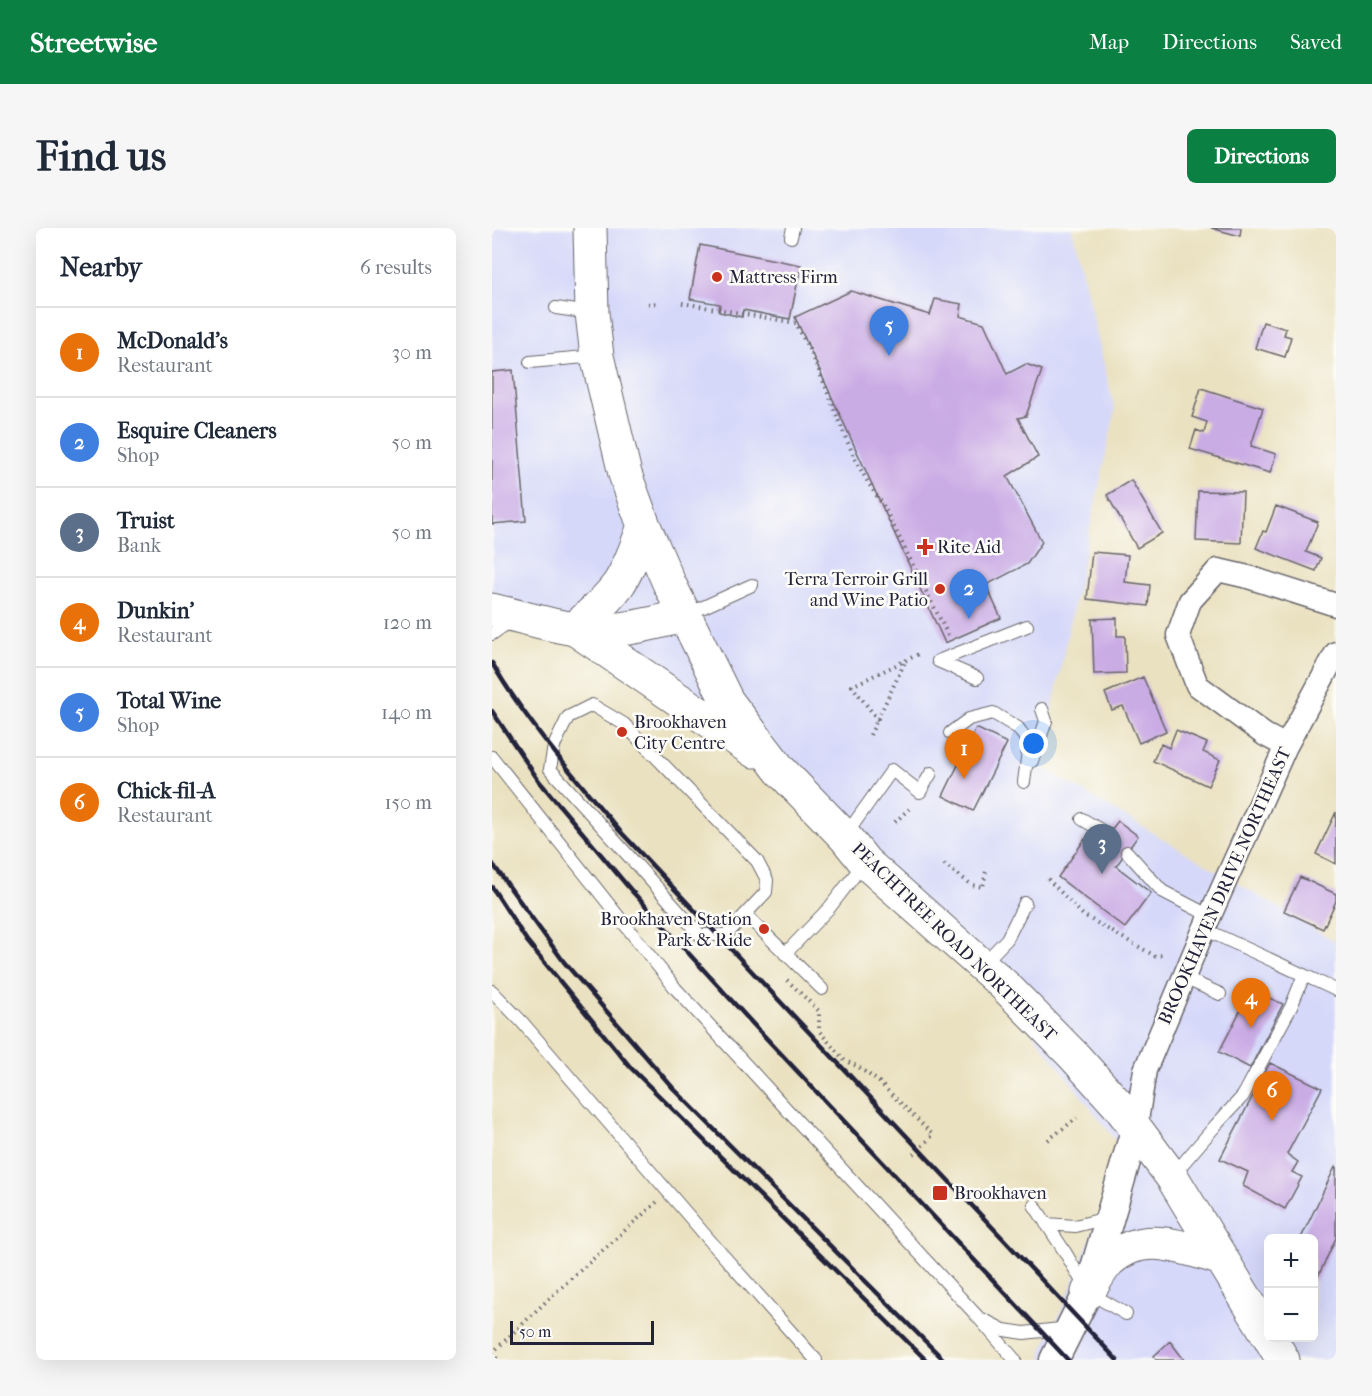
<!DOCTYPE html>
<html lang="en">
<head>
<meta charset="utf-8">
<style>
	:root { --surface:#fff; --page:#f6f6f7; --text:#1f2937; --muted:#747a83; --line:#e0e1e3; --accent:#0b8043 }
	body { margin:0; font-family:"IM FELL French Canon",serif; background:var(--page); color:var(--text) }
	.controls { position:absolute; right:18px; bottom:18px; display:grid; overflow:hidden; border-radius:9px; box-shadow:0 6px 24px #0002 }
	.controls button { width:54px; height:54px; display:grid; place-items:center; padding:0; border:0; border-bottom:2px solid var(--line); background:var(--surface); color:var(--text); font:30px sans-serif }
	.scale { position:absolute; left:18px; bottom:15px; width:144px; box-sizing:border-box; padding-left:6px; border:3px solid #22223b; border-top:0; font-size:16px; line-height:21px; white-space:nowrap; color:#22223b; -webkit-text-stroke:4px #fdfcf7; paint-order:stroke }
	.you { position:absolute; left:542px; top:516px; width:21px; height:21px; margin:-15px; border:4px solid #fff; border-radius:50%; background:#1a73e8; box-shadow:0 0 0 9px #1a73e833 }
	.badge { display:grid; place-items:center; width:39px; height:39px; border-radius:50%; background:var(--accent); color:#fff; font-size:20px; font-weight:700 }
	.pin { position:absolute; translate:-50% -50px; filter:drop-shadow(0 2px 3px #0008) }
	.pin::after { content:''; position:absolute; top:32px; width:21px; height:18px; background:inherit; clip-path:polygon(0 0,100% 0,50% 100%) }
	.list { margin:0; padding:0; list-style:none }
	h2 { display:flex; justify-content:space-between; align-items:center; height:78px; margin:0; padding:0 24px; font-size:26px }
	h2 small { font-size:20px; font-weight:400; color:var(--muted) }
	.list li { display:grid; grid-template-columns:39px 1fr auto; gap:18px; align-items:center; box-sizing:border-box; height:90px; padding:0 24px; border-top:2px solid var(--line) }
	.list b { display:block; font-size:22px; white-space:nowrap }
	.list p { margin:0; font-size:20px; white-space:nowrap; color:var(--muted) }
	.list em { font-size:20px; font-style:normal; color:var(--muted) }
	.map { position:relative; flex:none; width:844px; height:1132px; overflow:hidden; border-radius:9px }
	header { display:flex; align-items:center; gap:36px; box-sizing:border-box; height:84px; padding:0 30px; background:var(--accent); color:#fff }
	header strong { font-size:28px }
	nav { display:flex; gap:33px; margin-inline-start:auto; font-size:21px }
	.intro { display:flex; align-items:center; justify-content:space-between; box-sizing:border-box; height:144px; padding:0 36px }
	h1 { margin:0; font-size:42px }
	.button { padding:15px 27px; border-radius:9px; background:var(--accent); color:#fff; font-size:21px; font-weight:700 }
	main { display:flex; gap:36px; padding:0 36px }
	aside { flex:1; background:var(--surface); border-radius:9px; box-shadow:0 6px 24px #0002 }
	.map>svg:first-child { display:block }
	.built { fill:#d5d8f9; fill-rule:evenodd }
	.building { fill:#caace5 }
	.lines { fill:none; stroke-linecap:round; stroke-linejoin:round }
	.service-casing { stroke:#68656a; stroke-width:14 }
	.minor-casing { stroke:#68656a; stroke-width:25 }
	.tertiary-casing { stroke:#68656a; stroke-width:31 }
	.secondary-casing { stroke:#68656a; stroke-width:35 }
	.trunk-casing { stroke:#68656a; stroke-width:35 }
	.path { stroke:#68656a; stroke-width:4; stroke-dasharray:1.5 4.5; stroke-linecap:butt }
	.service { stroke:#fff; stroke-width:12 }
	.minor { stroke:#fff; stroke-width:22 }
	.tertiary { stroke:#fff; stroke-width:28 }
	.secondary { stroke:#fff; stroke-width:33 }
	.trunk { stroke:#fff; stroke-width:33 }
	.rail { stroke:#22223b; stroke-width:4.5 }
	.poi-dot { fill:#c8321e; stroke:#fdfcf7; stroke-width:2 }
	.labels { text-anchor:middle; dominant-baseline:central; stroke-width:5; stroke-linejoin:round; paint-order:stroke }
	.poi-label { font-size:18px; fill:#22223b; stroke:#fdfcf7; text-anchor:start }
	.street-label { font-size:18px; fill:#22223b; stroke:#fdfcf7 }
</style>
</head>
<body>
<header>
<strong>Streetwise</strong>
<nav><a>Map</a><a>Directions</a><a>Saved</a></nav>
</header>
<div class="intro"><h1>Find us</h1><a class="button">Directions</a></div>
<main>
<aside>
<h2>Nearby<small>6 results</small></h2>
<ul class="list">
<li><span class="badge" style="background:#e8710a">1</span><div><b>McDonald's</b><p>Restaurant</p></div><em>30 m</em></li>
<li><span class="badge" style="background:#3f7fe0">2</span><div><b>Esquire Cleaners</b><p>Shop</p></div><em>50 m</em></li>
<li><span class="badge" style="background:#5c6f8a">3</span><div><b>Truist</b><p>Bank</p></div><em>50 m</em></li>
<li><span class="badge" style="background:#e8710a">4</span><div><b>Dunkin'</b><p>Restaurant</p></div><em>120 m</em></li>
<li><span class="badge" style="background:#3f7fe0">5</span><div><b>Total Wine</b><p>Shop</p></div><em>140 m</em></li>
<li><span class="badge" style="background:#e8710a">6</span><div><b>Chick-fil-A</b><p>Restaurant</p></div><em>150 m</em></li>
</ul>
</aside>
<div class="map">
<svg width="844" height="1132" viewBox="0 0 844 1132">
	<rect width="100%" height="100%" fill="#fdfcf7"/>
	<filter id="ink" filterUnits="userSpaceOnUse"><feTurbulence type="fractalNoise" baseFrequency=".0167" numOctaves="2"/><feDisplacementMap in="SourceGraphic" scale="12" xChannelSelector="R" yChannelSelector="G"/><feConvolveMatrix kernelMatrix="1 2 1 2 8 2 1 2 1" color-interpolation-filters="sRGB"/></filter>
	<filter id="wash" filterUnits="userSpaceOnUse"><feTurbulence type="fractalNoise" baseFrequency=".008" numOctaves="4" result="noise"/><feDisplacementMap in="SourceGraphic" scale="24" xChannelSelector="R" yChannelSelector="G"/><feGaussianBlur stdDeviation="1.35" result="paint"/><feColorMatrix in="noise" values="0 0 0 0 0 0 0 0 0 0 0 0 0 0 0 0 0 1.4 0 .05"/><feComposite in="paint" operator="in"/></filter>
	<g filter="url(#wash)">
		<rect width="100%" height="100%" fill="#eae1c0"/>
		<path class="built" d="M0,0H580L623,183L548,538L844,714V1132H549L550,1123L573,1075L632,923L460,701L272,542L94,412L0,383ZM776,1010H822V1110H776Z"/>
		<g id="blocks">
			<path class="building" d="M719,0H749L748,8Z
				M208,17L309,37L298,91L251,82L250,89L227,84L228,76L198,71Z
				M359,63L438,87L443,71L470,76L468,88L492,95L515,146L534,136L550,142L534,188L526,190L546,229L515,248L550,314L535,336L494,357L509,390L453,415L303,89Z
				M771,94L794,101L792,107L799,109L793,129L763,120Z
				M21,142L34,293L0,296V144Z
				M709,160L771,180L759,218L784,226L778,245L698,221L704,202L712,205L715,194L700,189Z
				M639,252L670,305L645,320L615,267Z
				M706,263L751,264L749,315L704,313Z
				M784,278L826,294L814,324L829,330L824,343L764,320L771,303L774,304Z
				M600,324L636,327L633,354L658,357L656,378L595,371Z
				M625,390V408H633L634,445L602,446L600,391Z
				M651,449L674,503L647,515L631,478L620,482L613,465Z
				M484,500L515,515L481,583L451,568Z
				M684,502L715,515L711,524L728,532L716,558L661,533L669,516L677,520Z
				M844,584V636L824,626Z
				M626,593L646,608L624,638L659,665L633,700L566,649L593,611L605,620Z
				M808,649L844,666V673L831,701L792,683Z
				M759,762L791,776L758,840L727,824Z
				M778,835L830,860L795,926L806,934L800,944L810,949L793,981L751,958L756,944L728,931Z
				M844,937V1010L824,1053L822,1051V1010H809Z
				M678,1113L692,1132H664L662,1128Z"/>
		</g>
	</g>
	<g filter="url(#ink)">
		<use href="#blocks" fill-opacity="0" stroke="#68656a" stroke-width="1.5"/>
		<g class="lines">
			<defs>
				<path id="service" d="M299,9L301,0
					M64,80L98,85
					M38,134L104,128
					M196,386L260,357
					M0,406L21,391
					M446,433L535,398
					M446,433L485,450
					M100,477L132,496L265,633L275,652L274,664L234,707H208L58,541L62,518L76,489Z
					M458,505L477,491L501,485L526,500L537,515L532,554
					M0,529L184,761L486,1089L523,1132
					M540,533L554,493L550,481
					M590,591L615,606
					M353,608L400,542L428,564L439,545
					M635,624L670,663L718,688
					M254,687L330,761
					M712,701L844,762
					M293,726L338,679L372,635
					M490,737L515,711L533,675
					M692,750L728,766
					M0,763L30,794L220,1015L324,1132
					M681,947L724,897L751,868L799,779L812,747
					M542,977L573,1024L596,1064L634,1086
					M554,996L583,998L615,990
					M490,1091L512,1102L532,1105L577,1100"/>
				<path id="minor" d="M794,518L773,507L705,457L686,407L698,373L726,342L756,349L844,377
					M644,899L653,842L712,701L794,518L844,425"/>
				<path id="tertiary" d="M562,1132L596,1064L644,899"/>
				<path id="secondary" d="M0,382C27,388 55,397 83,401C120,406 157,397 194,387"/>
				<path id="trunk" d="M98,0L100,85L105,128L133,246L152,298L177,355L235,473L288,542L353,609L373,634L512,757L582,828L627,878L680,949L776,1107
					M152,298C145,317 139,336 128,354C116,372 98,386 83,401L262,523
					M596,1064C603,1054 609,1041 617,1033C651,1001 690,1020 728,1030
					M778,1110L791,1132"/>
			</defs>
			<use href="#service" class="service-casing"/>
			<use href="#minor" class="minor-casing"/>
			<use href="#tertiary" class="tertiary-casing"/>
			<use href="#secondary" class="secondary-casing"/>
			<use href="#trunk" class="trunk-casing"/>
			<path class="path" d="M190,75L304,95C312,112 321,128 328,145C346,189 361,237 390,275L458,411
				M156,76L166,75
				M386,492L360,458L427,426
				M378,507L414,432
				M403,594L417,581
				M452,636L480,657L491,659L494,643
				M556,651L591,687L663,728L673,727
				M295,752L327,783V803L353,833L365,838L387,854L441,907L422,926
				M556,912L585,890
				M0,1125L64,1064L165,974
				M0,1125L6,1132"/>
			<use href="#service" class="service"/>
			<use href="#minor" class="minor"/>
			<use href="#tertiary" class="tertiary"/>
			<use href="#secondary" class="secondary"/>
			<use href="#trunk" class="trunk"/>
			<path class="rail" d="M0,435C35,495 82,548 127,602L625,1132
				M0,483L47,553L138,661L261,796L576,1132
				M0,635L72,734L181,860L452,1132
				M0,659L35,713L139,840L434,1132"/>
		</g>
	</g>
	<g class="poi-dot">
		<circle cx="225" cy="49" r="6"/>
		<path d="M430 310h6v6h6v6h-6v6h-6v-6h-6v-6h6z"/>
		<circle cx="448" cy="361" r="6"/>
		<circle cx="130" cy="504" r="6"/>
		<circle cx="272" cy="701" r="6"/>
		<rect x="440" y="957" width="16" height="16" rx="3"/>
	</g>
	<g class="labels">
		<g class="poi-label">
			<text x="237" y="49">Mattress Firm</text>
			<text x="445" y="319">Rite Aid</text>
			<text x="436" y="351" text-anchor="end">Terra Terroir Grill<tspan x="436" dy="21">and Wine Patio</tspan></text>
			<text x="142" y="494">Brookhaven<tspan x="142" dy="21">City Centre</tspan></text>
			<text x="260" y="691" text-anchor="end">Brookhaven Station<tspan x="260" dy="21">Park &amp; Ride</tspan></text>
			<text x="462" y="965">Brookhaven</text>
		</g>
		<g class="street-label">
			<text transform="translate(733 658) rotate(-66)">BROOKHAVEN DRIVE NORTHEAST</text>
			<text transform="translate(462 714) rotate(44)">PEACHTREE ROAD NORTHEAST</text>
		</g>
	</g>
</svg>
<div class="controls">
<button>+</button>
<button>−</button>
</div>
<div class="scale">50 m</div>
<div class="you"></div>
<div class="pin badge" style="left:472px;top:551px;background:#e8710a">1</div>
<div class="pin badge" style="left:477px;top:391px;background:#3f7fe0">2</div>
<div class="pin badge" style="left:610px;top:646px;background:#5c6f8a">3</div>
<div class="pin badge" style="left:759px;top:800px;background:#e8710a">4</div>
<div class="pin badge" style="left:397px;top:128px;background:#3f7fe0">5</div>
<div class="pin badge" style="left:780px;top:893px;background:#e8710a">6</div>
</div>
</main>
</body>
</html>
